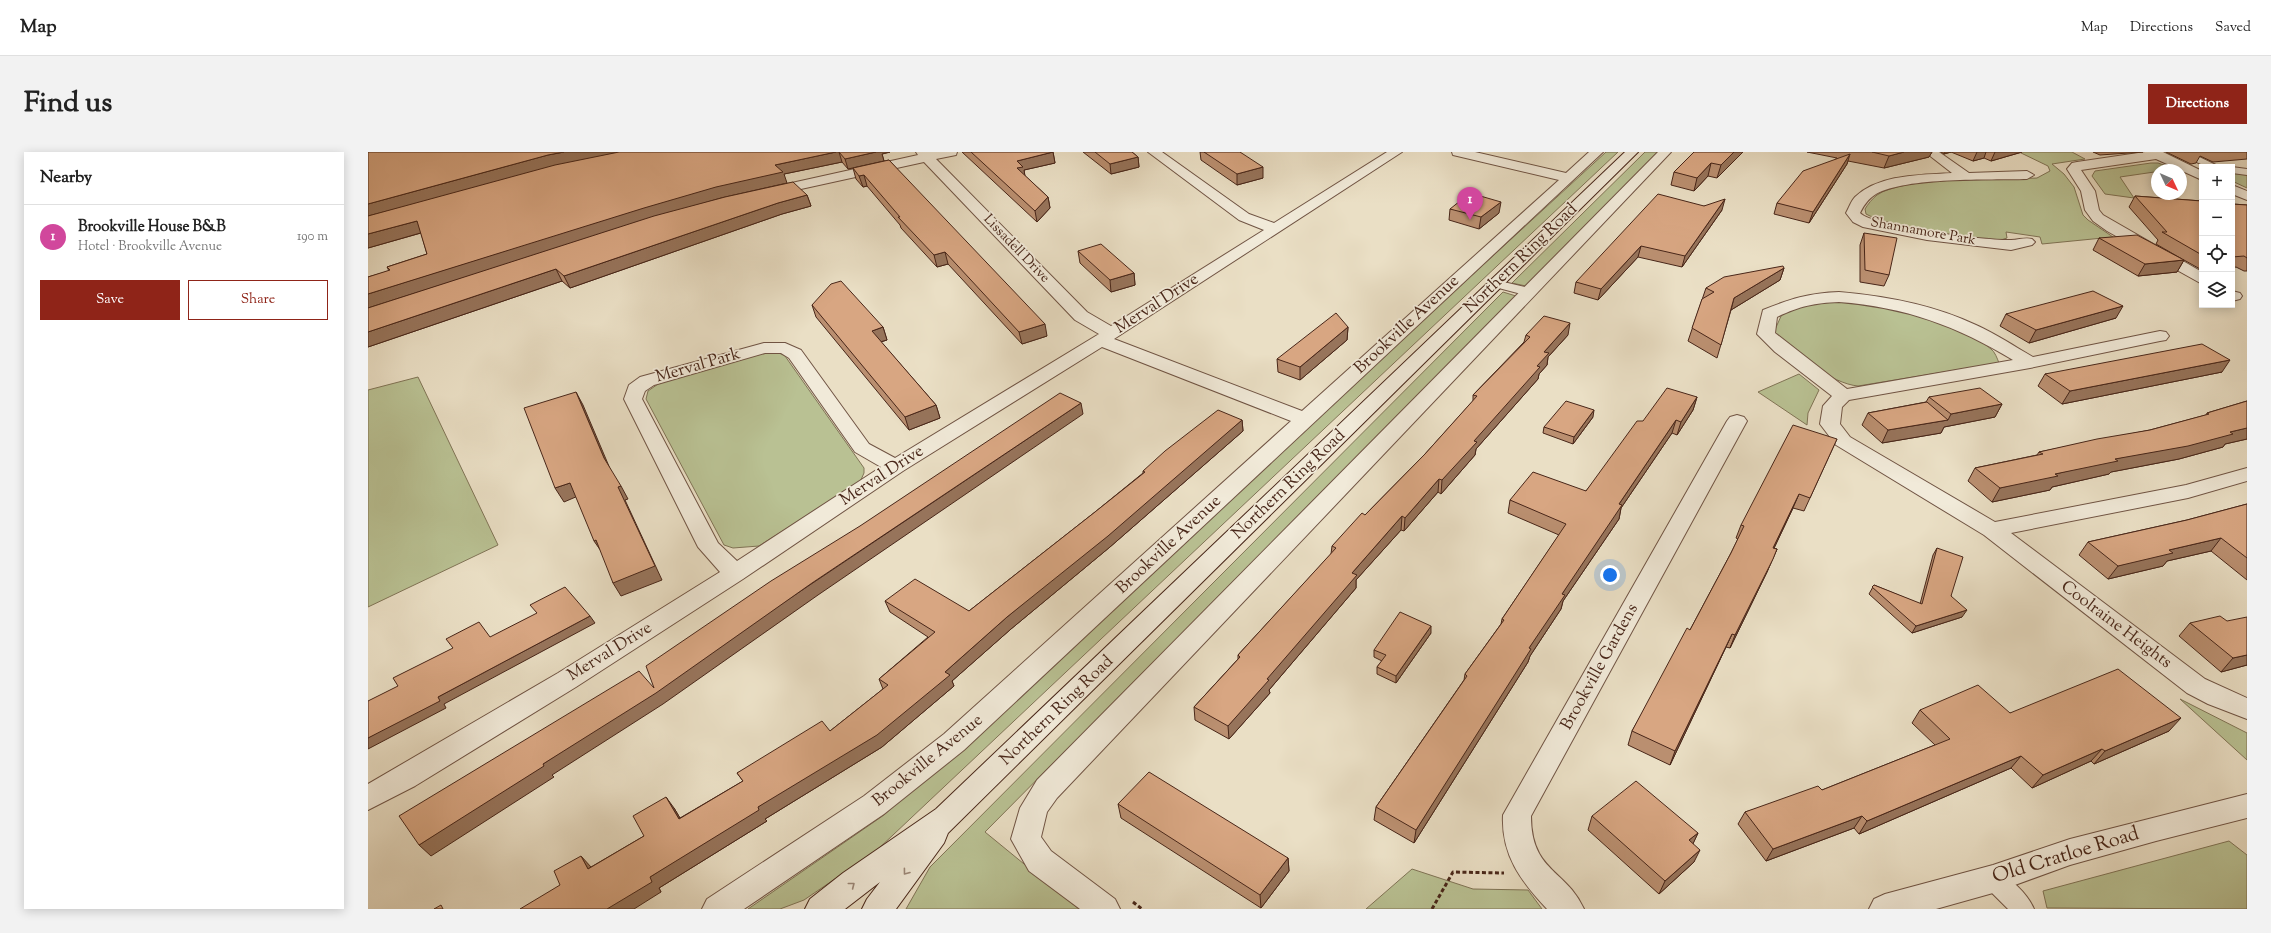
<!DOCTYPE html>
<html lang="en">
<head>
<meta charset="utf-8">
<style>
	:root { --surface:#fff; --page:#f2f2f2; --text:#222; --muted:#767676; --line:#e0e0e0; --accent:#8f2418 }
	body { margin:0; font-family:"Sorts Mill Goudy",serif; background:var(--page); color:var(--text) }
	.controls { position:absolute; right:12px; top:12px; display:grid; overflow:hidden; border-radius:0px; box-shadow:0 2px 10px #0003 }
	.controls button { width:36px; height:36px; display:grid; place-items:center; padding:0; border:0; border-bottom:1px solid var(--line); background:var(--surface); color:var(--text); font:20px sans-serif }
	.compass { position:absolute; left:1783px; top:12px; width:36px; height:36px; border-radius:50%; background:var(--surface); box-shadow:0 2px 10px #0003; rotate:134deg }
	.you { position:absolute; left:1242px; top:423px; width:14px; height:14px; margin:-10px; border:3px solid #fff; border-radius:50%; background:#1a73e8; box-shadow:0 0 0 6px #1a73e833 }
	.badge { display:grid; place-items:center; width:26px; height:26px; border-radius:50%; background:var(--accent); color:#fff; font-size:13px; font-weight:700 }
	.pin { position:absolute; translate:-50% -33px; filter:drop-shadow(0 1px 2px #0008) }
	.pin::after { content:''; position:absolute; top:21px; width:14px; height:12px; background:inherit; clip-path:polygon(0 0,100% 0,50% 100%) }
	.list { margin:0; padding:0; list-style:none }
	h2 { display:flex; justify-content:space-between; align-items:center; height:52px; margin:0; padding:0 16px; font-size:17px }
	h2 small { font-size:13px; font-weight:400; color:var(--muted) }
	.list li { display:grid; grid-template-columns:26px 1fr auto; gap:12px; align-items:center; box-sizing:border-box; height:64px; padding:0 16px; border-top:1px solid var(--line) }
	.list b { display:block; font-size:15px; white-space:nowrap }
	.list p { margin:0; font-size:13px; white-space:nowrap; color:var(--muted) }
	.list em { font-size:13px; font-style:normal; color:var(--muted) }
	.actions { display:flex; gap:8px; padding:12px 16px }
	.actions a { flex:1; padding:9px 0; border:1px solid var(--accent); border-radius:0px; text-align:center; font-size:14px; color:var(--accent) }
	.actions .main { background:var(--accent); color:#fff }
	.icon { flex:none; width:22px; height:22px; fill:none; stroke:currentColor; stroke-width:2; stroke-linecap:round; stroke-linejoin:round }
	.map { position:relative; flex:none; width:1879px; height:757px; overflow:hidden; border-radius:0px }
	header { display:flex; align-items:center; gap:24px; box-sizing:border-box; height:56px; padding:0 20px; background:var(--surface); border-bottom:1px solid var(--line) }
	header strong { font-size:19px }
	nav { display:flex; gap:22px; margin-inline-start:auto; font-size:14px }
	.intro { display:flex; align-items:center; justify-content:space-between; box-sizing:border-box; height:96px; padding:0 24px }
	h1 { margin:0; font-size:28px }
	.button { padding:10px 18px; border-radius:0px; background:var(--accent); color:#fff; font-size:14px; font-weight:700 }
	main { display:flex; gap:24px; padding:0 24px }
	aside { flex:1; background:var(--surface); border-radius:0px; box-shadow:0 2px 10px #0003 }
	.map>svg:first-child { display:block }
	.green { fill:#b9c193; stroke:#807456 }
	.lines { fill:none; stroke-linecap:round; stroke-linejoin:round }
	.service-casing { stroke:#705444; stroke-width:2 }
	.minor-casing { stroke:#705444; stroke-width:2 }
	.tertiary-casing { stroke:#705444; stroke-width:2 }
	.secondary-casing { stroke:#482619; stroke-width:2 }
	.path { stroke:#482619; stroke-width:3; stroke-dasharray:4 2.5; stroke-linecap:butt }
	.service { fill:#f1ead9; fill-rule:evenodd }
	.minor { fill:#f1ead9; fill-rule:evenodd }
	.tertiary { fill:#f1ead9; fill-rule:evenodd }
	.secondary { fill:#f1ead9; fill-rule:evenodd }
	.wall { fill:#ba8f70; stroke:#482619 }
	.shaded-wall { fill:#97745b; stroke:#482619 }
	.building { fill:#d8a682; stroke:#482619 }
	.oneway { stroke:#9c8879 }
	.labels { text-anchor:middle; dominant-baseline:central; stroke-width:3.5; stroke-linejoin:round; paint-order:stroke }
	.far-street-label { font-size:14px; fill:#482619; stroke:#f1ead9 }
	.street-label { font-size:17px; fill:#482619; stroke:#f1ead9 }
	.near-street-label { font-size:20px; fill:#482619; stroke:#f1ead9 }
</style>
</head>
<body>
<header>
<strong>Map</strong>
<nav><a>Map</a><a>Directions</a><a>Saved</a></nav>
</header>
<div class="intro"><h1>Find us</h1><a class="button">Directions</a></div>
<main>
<aside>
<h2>Nearby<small></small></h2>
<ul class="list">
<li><span class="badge" style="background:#d1479c">1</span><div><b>Brookville House B&amp;B</b><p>Hotel · Brookville Avenue</p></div><em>190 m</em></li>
</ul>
<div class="actions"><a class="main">Save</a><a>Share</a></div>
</aside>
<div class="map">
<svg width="1879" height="757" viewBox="0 0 1879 757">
	<rect width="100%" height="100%" fill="#eadfc5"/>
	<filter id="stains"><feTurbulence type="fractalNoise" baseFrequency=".005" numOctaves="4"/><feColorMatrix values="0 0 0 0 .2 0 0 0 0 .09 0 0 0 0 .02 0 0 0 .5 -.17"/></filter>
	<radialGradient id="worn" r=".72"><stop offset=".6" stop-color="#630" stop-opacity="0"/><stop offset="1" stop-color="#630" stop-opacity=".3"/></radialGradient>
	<path class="green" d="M1238,0H1250L508,699L436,748L412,757H380L516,663Z
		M1277,0H1295L1158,134L1144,131Z
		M1651,0H1704L1717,7L1684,12L1696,22L1706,35L1715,63L1720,68L1745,85L1674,92L1672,85L1638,80L1639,86C1622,95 1516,73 1498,62L1497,57C1500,52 1504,47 1509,43C1536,24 1633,28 1669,26L1682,19L1680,14Z
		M1783,11H1790L1807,17L1752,25L1766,46L1737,42L1724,24L1727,19Z
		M1879,17V36L1864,29V18Z
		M1135,140L1148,144L617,680L711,757H538L562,715Z
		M1473,150C1522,155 1584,165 1623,197C1627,200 1629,206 1631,211L1490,234C1465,232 1422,201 1405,182L1414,162L1442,151Z
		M402,200L411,201L417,204L496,316V321L492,330L391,394L365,396L356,393L278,247L280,239L293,230L387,202Z
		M1431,222L1451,238L1440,261L1439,273L1390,240Z
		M50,225L130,393L0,455V238Z
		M1812,547L1879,581V608Z
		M1861,689L1879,703V757L1679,756L1675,739Z
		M1044,717L1105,737L1160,738L1174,757H998Z"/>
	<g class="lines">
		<defs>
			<path id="service" d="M1808,0H1821L1852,15H1839Z
				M1864,15L1879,17V23L1864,21Z
				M1127,128L1165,137L1167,140L1161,144L1123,134L1121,132L1123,130Z
				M1625,717C1640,723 1660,742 1666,757H1640L1617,734L1614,727L1617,720Z"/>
			<path id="minor" d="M548,0H589L588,3L568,7L719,160L743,174L896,78L871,68L780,0H794L881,62L906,71L1019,0H1034L746,187L934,259L1191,28L1085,3L1084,0H1107L1198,21L1221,0H1235L596,598L516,662L376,757H334L339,747L496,644L576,582L923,269L734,195L535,319L375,427L208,535L47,634L0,658V632L190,521L352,420L330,395L256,247L261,233L272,225L396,191H417L433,198L501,292L527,306L731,182L707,168L556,10L401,44L394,40L401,36L550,3ZM397,201H413L421,206L487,300L513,315L369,409L350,391L274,247L277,239L286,233Z
				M1290,0H1303L689,646L679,660L673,685L683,699L747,747L752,757H712L661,719L643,687L652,656L669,628Z
				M1557,0H1571L1601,21L1659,19L1666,23L1659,27C1622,28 1538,25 1508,42C1500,47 1496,53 1492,61C1505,75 1621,89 1643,88C1651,88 1657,85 1664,87L1667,90L1664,93L1643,98L1559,88L1495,75L1485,70L1478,61C1481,56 1483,49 1487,45C1511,22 1553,23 1584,21Z
				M1777,0H1795L1834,19V28L1788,7L1713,18L1727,39L1731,58L1735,63L1834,120V132L1739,79L1725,69L1717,58L1713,39L1699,17L1704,11L1709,10Z
				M1864,33L1879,39V48L1864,42Z
				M1864,139L1872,141L1874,144L1872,147L1864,149Z
				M1471,140C1518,144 1566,153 1608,173C1628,182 1646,194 1665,205L1792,179L1798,180L1801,184L1798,188L1792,189L1662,216L1481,248L1474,255L1472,272L1482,285L1627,370L1818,333L1879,316V329L1820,346L1643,381L1837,527L1879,546V567L1840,552L1819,541L1616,383L1468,293L1452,272L1455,254L1464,244L1407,200L1389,182L1395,158C1422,147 1441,141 1471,140ZM1471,150C1537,155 1589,174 1645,208L1479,237L1407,181L1409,165C1432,154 1446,151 1471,150Z
				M1369,263L1376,265L1379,269L1163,664C1163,720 1198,717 1216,757H1179C1153,729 1133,703 1135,663L1359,269L1362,265Z"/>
			<path id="tertiary" d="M1879,642V666L1788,689L1702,713L1625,741L1568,757H1501L1506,747L1517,742L1625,713L1702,687Z"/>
			<path id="secondary" d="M1257,0H1270L580,681L576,691L528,757H494L499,747L512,730L477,757H437L442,747L475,721L568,657Z"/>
		</defs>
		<use href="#service" class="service-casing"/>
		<use href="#minor" class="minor-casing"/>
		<use href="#tertiary" class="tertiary-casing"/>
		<use href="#secondary" class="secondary-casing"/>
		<path class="path" d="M765,750L774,757
			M1064,757L1085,720L1136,721"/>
		<use href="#service" class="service"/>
		<use href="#minor" class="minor"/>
		<use href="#tertiary" class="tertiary"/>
		<use href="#secondary" class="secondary"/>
	</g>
	<path class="wall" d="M0,0H522L514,2L516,9L480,17L474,10L416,22L353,46L321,55L439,43L443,54L414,62L202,136L194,129L0,195V125L21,119L19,115L59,102L53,81L0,96Z
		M594,0H685L687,11L656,18L657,24L680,45L682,56L669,70Z
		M715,0H764L770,5L771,15L743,22Z
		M832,0H872L895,26L869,33L833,8Z
		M1375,0L1349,26L1340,24L1326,39L1303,33L1306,20Z
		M1439,0H1564L1561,5L1516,16L1480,9L1479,12L1441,71L1406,62L1409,51L1469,6Z
		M1573,0H1654L1623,9L1616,6L1605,9L1583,0L1576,2Z
		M1725,0H1775L1732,3Z
		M1798,0H1879V7L1845,10L1832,4L1828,11L1823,12Z
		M521,8L679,184L654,192L580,112L569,115L533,76L532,73L499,34L495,35L488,27L485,16Z
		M1767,44L1834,49V117H1832L1816,108L1809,120L1770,124L1725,98L1731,86L1814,107L1788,92L1790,88L1761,55Z
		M1864,52L1879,53V119H1876L1868,115L1864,116Z
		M1336,54L1354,58L1314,115L1270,105L1230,148L1206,141L1208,130Z
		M1082,57L1131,61L1111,77L1081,68Z
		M1496,81L1521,123L1516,134L1492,130V93Z
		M710,99L766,121L767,133L743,140L712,111Z
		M1416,116L1412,128L1363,158L1349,206L1320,189L1338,136Z
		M444,153L515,175L519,188L513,190L568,253L572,266L541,278L448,165Z
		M1638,162L1748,166L1661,191L1632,174Z
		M980,175L979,188L932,228L910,220L909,207Z
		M1158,183H1200L1180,205L1179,213L1171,222L1170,227L1108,297L1107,303L1073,342L1070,340L1036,379L1033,378L988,428V436L901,538L902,541L861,587L827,568L826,555L870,507V503L963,402L964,394L997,363L1057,302L1105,249V243L1156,190Z
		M1854,220L1694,252L1670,234L1677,222Z
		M1329,245L1325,258L1309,283L1304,281L1253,356L1251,367L1195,449L1193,457L1162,504L1160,510L1046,691L1006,668L1008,655L1096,528L1097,522L1133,472L1134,467L1191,383L1140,361L1142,348L1218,339L1275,269Z
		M1561,245L1634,252L1627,265L1576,275L1573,281L1514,291L1494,273L1500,261L1558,250Z
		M1879,249V287L1857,292L1855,295L1811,307L1743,320L1741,322L1684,335L1682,338L1624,350L1600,329L1607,316L1669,303L1671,300L1782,278L1838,263L1839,261Z
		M1225,265L1205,292L1175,281L1176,275Z
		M874,268L875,279L742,395L643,477L584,529L586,534L514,595L397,667L399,669L291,736L293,740L192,733L223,715L276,684L306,656L312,666L375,629L369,621L462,579L515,537L511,527L560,485L522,460L517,449L601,459L727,360L775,321V319Z
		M1469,287L1436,359L1425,356L1406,396L1409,397L1399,420L1362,496L1358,495L1302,613L1260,593L1264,579L1322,478L1363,401L1370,387L1368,386L1373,373Z
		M1879,352V428L1843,399L1799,409L1795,414L1740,427L1711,403L1720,390L1819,368Z
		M1569,396L1583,444L1594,465L1544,481L1501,442L1506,433L1552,452L1565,403Z
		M1822,471L1879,513L1853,520L1811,484Z
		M1063,481L1028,531L1009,522V515L1014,509L1006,505V498Z
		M1552,558L1642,561L1801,579L1726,612L1723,609L1664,636L1643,616L1491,682L1486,676L1398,709L1370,672L1377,660L1454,638L1567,593L1544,571Z
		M750,652L920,706L921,719L893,756L753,666Z
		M1224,664L1330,681L1325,691L1326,710L1291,742L1220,678Z"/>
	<path class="shaded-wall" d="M196,0H251L0,64V52L180,3Z
		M468,0H471L474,10L416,22L419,31L353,46L281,67L0,156V142L407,13Z
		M508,0H522L514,2L516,9L480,17L477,7Z
		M685,0L687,11L656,18L657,25L649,16V9Z
		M1366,0H1375L1349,26L1353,13Z
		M1536,0H1564L1561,5L1516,16L1521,4Z
		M1577,0H1583L1576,2Z
		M1609,0H1618L1616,6L1605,9Z
		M1627,0H1654L1623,9Z
		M1482,2L1479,12L1441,71L1445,60Z
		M770,5L771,15L743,22L742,12Z
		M1343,11L1340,24L1326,39L1329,26Z
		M895,15V26L869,33V22Z
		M496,23L499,34L495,35L491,24Z
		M439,43L443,54L414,62L202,136L196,124L410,51Z
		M680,45L682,56L669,70L667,59Z
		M1357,47L1354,58L1314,115L1317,104Z
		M1133,50L1131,61L1111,77L1113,65Z
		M49,69L56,80L0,96V82Z
		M1273,94L1270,105L1230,148L1233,137Z
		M577,100L580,112L569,115L566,103Z
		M1816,108L1809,120L1770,124L1777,112Z
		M1416,116L1412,128L1363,158L1366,146Z
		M188,117L194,129L0,195V180Z
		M766,121L767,133L743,140L742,128Z
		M1755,154L1748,166L1661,191L1668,178Z
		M1202,171L1200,183L1180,205L1179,213L1171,222L1170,227L1108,297L1107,303L1073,342L1074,328L1176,200Z
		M677,172L679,184L654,192L651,180Z
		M515,175L519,188L508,191L504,179Z
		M980,175L979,188L932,228V215Z
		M1862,208L1854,220L1694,252L1702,239Z
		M208,240L215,253L243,319L236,306Z
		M1329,245L1325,258L1309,283L1313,270Z
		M713,251L715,262L450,443L295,552L184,623L186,625L63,704L51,693L175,612Z
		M1634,252L1627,265L1576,275L1573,281L1514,291L1520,278L1580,268L1583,262Z
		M568,253L572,266L541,278L537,265Z
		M1226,258L1225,265L1205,292L1206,285Z
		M874,268L875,279L742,395L643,477L584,529L586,534L514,595L397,667L399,669L291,736L293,740L266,757H239L282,725L390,655L577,520L639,465Z
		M1308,268L1304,281L1253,356L1251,367L1195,449L1193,457L1162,504L1160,510L1046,691L1048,678L1161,496L1194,442L1251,352Z
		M1879,276V287L1857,292L1855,295L1811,307L1743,320L1741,322L1684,335L1682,338L1624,350L1632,336L1747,307Z
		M1071,327L1070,340L1036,379L1037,366Z
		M202,331L210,344L196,350L187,336Z
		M253,334L260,347L257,348L294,428L253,444L245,431L250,335Z
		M1431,342L1425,356L1400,409L1405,396Z
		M1034,364L1033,378L988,428V436L901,538L902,541L861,587L860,574L984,421Z
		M1853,386L1843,399L1799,409L1795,414L1740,427L1750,414L1801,398Z
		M228,388L235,402L226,389Z
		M1409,397L1399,420L1362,496L1367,483Z
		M1599,458L1594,465L1544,481L1548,474Z
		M222,464L227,471L76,552L78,556L0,597V586L70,545Z
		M1063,474V481L1028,531V524Z
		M1364,482L1358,495L1302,613L1307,599Z
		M1879,503V513L1853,520L1865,506Z
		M1813,566L1801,579L1726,612L1737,599Z
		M1734,597L1723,609L1664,636L1675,623Z
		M1653,604L1643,616L1491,682L1499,669Z
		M298,645L306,656L319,678L311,667Z
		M1494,664L1486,676L1398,709L1405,697Z
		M1330,681L1324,694L1321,688Z
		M1332,698L1326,710L1291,742L1297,729Z
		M213,704L223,715L220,717Z
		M920,706L921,719L893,756L892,743Z"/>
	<path class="building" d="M0,0H196L180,3L0,52Z
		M251,0H468L407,13L415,20L348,35L276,56L0,142V125L22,118L19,115L59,102L49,69L0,82V64L187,13Z
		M471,0H508L477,7Z
		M603,0H685L649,9L655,15L649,16L680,45L667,59Z
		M727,0H764L770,5L742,12Z
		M836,0H872L895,15L869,22Z
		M1326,0H1366L1353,13L1343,11L1329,26L1306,20Z
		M1504,0H1536L1521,4Z
		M1482,2L1445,60L1409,51L1435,19Z
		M521,8L677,172L651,180L577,100L566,103L530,65H532L496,23L491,24L485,16Z
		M425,30L439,43L410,51L196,124L188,117L0,180V156L286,64L357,45Z
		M1102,41L1133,50L1113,65L1082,57Z
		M1290,42L1336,54L1357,47L1317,104L1273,94L1233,137L1208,130Z
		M1767,44L1834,49V103L1794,80H1799Z
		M1864,52L1879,53V106L1876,104L1864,105Z
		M1496,81L1529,86L1521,123L1497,118Z
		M1769,83L1816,108L1777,112L1731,86Z
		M733,92L766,121L742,128L710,99Z
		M1415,114L1416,116L1366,146L1353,193L1324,176L1334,147L1346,140L1338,136L1356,125Z
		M473,129L515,175L504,179L568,253L537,265L444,153L463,132Z
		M1725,139L1755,154L1668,178L1638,162Z
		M968,161L980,175L932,215L909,207Z
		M1176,164L1202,171L1176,200L1181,201L1169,214L1172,215L1106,289L1109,290L1074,328L1071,327L1037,366L1034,364L984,421L989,423L899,527L901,528L860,574L826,555L872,505L870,503L968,396L964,394L994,361L997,363L1057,302L1109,244L1105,243L1162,185L1158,183Z
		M1834,192L1862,208L1702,239L1677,222Z
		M1299,236L1329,245L1313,270L1308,268L1251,352L1254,353L1194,442L1197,443L1161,496L1163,497L1048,678L1008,655L1099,524L1097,522L1136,468L1134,467L1198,372L1142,348L1165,320L1218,339L1269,269H1275Z
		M1612,236L1634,252L1583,262L1561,245Z
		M208,240L236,306L253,334L250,335L287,414L245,431L228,388L226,389L202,331L187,336L156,256Z
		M692,241L713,251L444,431L288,541L175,612L176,614L51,693L31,664L271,519L286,536L278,514L403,429L492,374Z
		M1198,249L1226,258L1206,285L1176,275Z
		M1879,249V276L1862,280L1865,282L1820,294L1747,307L1750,309L1687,322L1690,324L1632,336L1607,316L1675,302L1671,300L1729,287L1782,278L1841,262L1839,261Z
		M1559,250L1580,268L1520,278L1500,261Z
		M850,258L874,268L740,384L639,465L577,520L582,523L509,583L390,655L391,658L282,725L284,730L239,757H152L192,733L186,719L213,704L220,717L276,684L265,664L298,645L311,667L375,629L369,621L454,569L462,579L520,533L511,527L567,480L517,449L547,427L601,459L727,360L777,320L775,319L797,299Z
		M1425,273L1469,287L1442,346L1431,342L1405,396L1409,397L1405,407L1367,483L1364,482L1307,599L1264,579L1319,476L1322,478L1363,401L1376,374L1373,373Z
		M1879,352V406L1853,386L1801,398L1805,401L1750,414L1720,390L1819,368Z
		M1569,396L1595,405L1583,444L1599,458L1548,474L1504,435L1506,433L1554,452Z
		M197,435L222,464L70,545L72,549L0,586V549L30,534L25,526L85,496L78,487L111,470L122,485L169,461L162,453Z
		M1032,460L1063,474L1028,524L1009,515L1018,503L1006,498Z
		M1852,464L1859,469L1879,465V503L1865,506L1822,471Z
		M1750,517L1813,566L1737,599L1734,597L1675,623L1653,604L1499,669L1494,664L1405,697L1377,660L1450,634L1454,638L1582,587L1552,558L1610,533L1642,561Z
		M781,620L920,706L892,743L750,652Z
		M1268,629L1330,681L1321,688L1332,698L1297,729L1224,664Z
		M73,753L75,757H66Z"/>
	<defs><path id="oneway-chevron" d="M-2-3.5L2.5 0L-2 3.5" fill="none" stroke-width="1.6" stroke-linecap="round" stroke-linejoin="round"/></defs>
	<g class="oneway">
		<use href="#oneway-chevron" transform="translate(538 720) rotate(127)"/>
		<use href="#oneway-chevron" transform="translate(484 733) rotate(-38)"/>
	</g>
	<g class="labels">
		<g class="far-street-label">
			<text transform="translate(1555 80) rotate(10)">Shannamore Park</text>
			<text transform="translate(648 97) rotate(46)">Lissadell Drive</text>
		</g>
		<g class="street-label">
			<text transform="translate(1153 107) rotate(-44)">Northern Ring Road</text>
			<text transform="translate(789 152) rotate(-33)">Merval Drive</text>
			<text transform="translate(1039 173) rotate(-43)">Brookville Avenue</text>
			<text transform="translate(330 214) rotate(-16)">Merval Park</text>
			<text transform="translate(514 324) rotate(-33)">Merval Drive</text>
			<text transform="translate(921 333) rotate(-44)">Northern Ring Road</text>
			<text transform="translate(801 393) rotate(-43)">Brookville Avenue</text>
			<text transform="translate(1748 473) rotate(37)">Coolraine Heights</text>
			<text transform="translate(242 500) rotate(-32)">Merval Drive</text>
			<text transform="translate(1232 515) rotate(-61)">Brookville Gardens</text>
			<text transform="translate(689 559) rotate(-44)">Northern Ring Road</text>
			<text transform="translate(560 609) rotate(-39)">Brookville Avenue</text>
		</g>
		<g class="near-street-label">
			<text transform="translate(1698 704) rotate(-17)">Old Cratloe Road</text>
		</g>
	</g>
	<rect width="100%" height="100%" filter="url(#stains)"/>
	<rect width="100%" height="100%" fill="url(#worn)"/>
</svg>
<div class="controls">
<button>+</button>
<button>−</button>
<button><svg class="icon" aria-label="locate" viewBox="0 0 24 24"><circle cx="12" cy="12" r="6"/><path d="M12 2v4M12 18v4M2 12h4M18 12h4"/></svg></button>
<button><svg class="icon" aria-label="layers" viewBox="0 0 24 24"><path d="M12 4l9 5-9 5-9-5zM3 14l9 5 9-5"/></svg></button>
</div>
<svg class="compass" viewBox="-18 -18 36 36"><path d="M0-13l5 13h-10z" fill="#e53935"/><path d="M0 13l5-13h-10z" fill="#767676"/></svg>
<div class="you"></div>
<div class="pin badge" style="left:1102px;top:68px;background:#d1479c">1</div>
</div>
</main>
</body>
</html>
